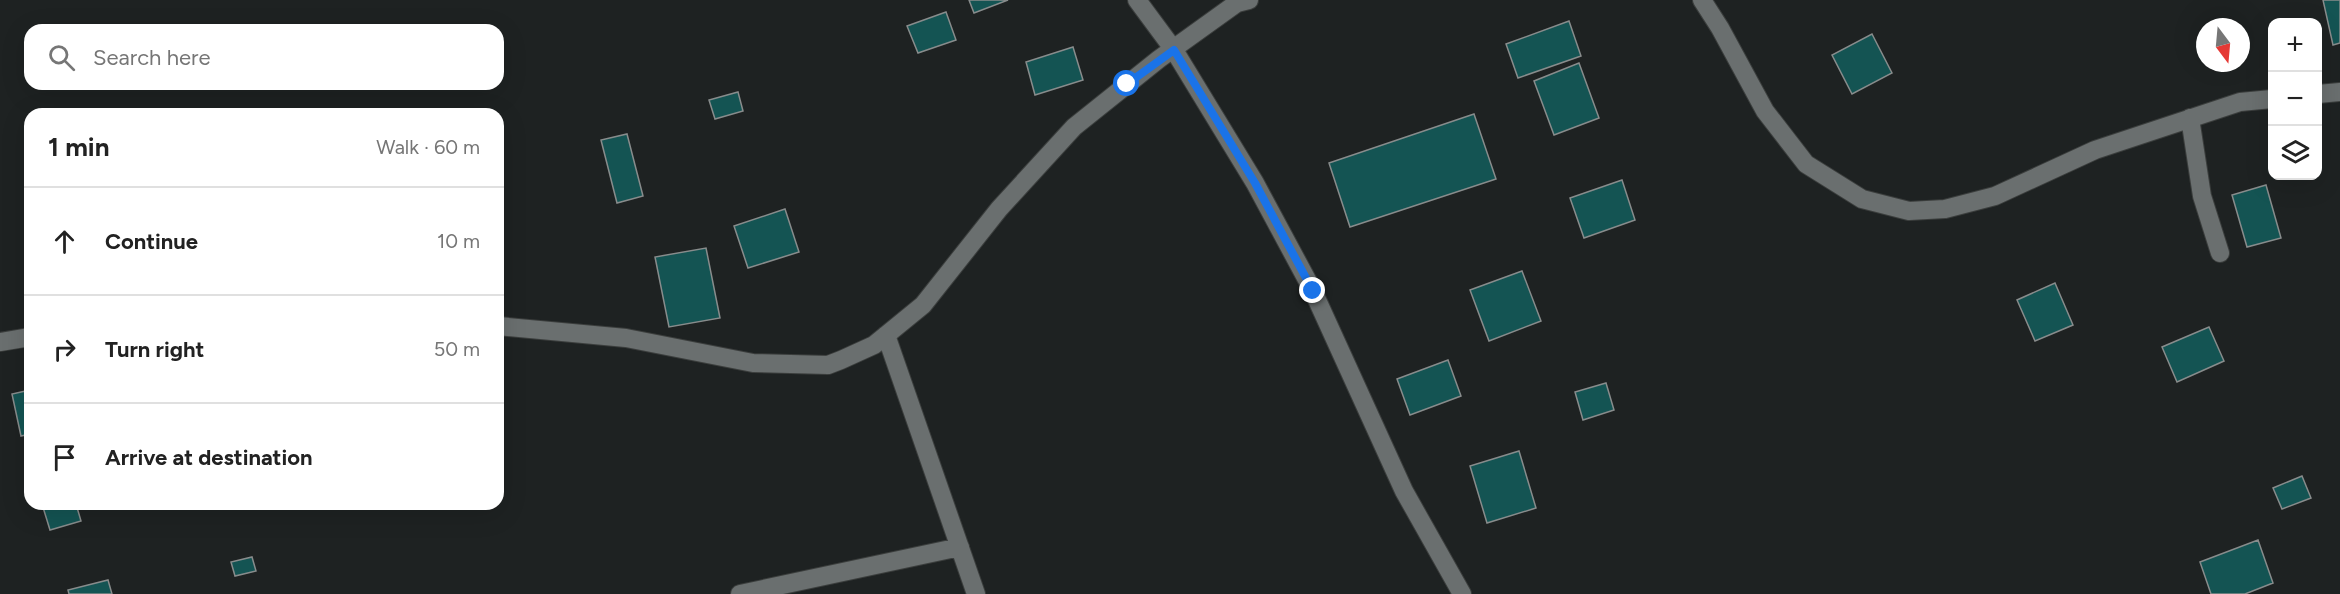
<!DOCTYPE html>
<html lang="en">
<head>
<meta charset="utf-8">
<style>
	:root { --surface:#fff; --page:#f2f2f2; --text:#222; --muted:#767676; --line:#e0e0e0 }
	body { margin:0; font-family:Figtree,sans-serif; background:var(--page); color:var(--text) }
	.controls { position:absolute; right:18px; top:18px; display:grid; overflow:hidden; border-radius:12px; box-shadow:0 6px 24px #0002 }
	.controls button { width:54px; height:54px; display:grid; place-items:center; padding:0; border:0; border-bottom:2px solid var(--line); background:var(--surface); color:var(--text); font:30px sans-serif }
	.compass { position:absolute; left:2196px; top:18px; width:54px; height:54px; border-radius:50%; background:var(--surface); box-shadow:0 6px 24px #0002; rotate:164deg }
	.stop { position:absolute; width:18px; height:18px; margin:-14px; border:4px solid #1a73e8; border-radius:50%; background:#fff }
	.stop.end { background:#1a73e8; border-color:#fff; box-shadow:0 2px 6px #0008 }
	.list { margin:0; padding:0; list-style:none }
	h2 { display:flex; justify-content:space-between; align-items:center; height:78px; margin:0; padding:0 24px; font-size:26px }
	h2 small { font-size:20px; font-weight:400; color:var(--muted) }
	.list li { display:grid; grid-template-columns:39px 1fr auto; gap:18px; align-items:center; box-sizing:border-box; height:108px; padding:0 24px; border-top:2px solid var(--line) }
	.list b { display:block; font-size:22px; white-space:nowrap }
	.list em { font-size:20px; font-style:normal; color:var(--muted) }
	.icon { flex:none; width:33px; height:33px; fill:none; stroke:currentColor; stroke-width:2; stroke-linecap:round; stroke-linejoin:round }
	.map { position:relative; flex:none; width:2340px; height:594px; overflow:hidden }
	.search { position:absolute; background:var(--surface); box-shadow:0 6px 24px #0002; left:24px; top:24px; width:480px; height:66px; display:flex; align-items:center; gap:15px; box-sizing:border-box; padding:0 21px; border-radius:18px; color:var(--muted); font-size:22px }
	.panel { position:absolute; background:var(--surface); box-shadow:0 6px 24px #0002; left:24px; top:108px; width:480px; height:402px; border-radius:18px }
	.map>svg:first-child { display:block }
	.building { fill:#145453; stroke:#888c8c; stroke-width:1.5 }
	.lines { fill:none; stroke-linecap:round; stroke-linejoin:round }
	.minor-casing { stroke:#3b3e3d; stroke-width:20 }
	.minor { stroke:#6a6f6f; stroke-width:18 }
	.route { stroke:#1a73e8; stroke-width:8 }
</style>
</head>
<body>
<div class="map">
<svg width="2340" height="594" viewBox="0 0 2340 594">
	<rect width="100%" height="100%" fill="#1e2222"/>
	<path class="building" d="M969,0H1008L974,13Z
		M2323,0H2340V43L2333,45Z
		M946,12L956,40L918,53L907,26Z
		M1569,21L1581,56L1518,78L1506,44Z
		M1872,34L1892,73L1852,94L1832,55Z
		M1073,47L1083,80L1035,95L1026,62Z
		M1579,63L1599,118L1554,135L1534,81Z
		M738,92L743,111L715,119L709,100Z
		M1474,114L1496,179L1350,227L1329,163Z
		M627,134L643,196L617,203L601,140Z
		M1622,180L1635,220L1584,238L1570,198Z
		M2266,185L2281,238L2247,247L2232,195Z
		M785,209L799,252L748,268L734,226Z
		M706,248L720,318L669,327L655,257Z
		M1522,271L1541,321L1489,341L1470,290Z
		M2055,283L2073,325L2035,341L2017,300Z
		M2209,327L2224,361L2177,382L2162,347Z
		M1448,360L1461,396L1410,415L1397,379Z
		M1606,383L1614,410L1583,420L1575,392Z
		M30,390V434L21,436L12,394Z
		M1519,451L1536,508L1487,523L1470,466Z
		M2302,476L2311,498L2282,509L2273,488Z
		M42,504H76L81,521L50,530Z
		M2258,540L2273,583L2245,594H2211L2200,562Z
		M252,557L256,571L235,576L231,562Z
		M108,580L112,594H69L68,590Z"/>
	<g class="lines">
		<defs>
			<path id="minor" d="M1137,0L1174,50L1255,183L1313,291L1404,491L1462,594
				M1702,0L1720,28L1765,111L1806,164L1862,199L1909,211L1945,209L1995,196L2095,150L2240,102L2272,99
				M2318,94L2340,92
				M2190,118L2202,196L2220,253
				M498,326L626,338L753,363L828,365L841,360L874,345L923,305L999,209L1074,127L1159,59L1237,3L1249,0
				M886,335L976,594
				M0,342L30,337
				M740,594L960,547"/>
		</defs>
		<use href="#minor" class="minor-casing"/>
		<use href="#minor" class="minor"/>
	</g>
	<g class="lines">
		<path class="route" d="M1127,84L1174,50L1255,183L1313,291"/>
	</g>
</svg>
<div class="controls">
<button>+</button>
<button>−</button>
<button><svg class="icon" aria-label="layers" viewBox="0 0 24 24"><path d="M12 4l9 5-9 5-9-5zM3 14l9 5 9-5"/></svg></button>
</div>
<svg class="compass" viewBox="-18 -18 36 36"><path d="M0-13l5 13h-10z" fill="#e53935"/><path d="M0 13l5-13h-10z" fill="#767676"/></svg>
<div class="stop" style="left:1127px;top:84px"></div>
<div class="stop end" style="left:1313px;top:291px"></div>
<div class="search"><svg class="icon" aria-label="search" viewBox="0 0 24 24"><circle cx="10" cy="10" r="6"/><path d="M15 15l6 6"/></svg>Search here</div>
<section class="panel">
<h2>1 min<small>Walk · 60 m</small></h2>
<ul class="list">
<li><svg class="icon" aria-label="ahead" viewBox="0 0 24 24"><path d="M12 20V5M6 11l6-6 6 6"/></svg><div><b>Continue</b></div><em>10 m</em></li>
<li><svg class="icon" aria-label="right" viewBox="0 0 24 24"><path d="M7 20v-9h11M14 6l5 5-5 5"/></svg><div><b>Turn right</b></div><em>50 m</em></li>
<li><svg class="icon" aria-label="arrive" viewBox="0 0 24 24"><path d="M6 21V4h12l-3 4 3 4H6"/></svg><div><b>Arrive at destination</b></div></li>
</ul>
</section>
</div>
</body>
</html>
